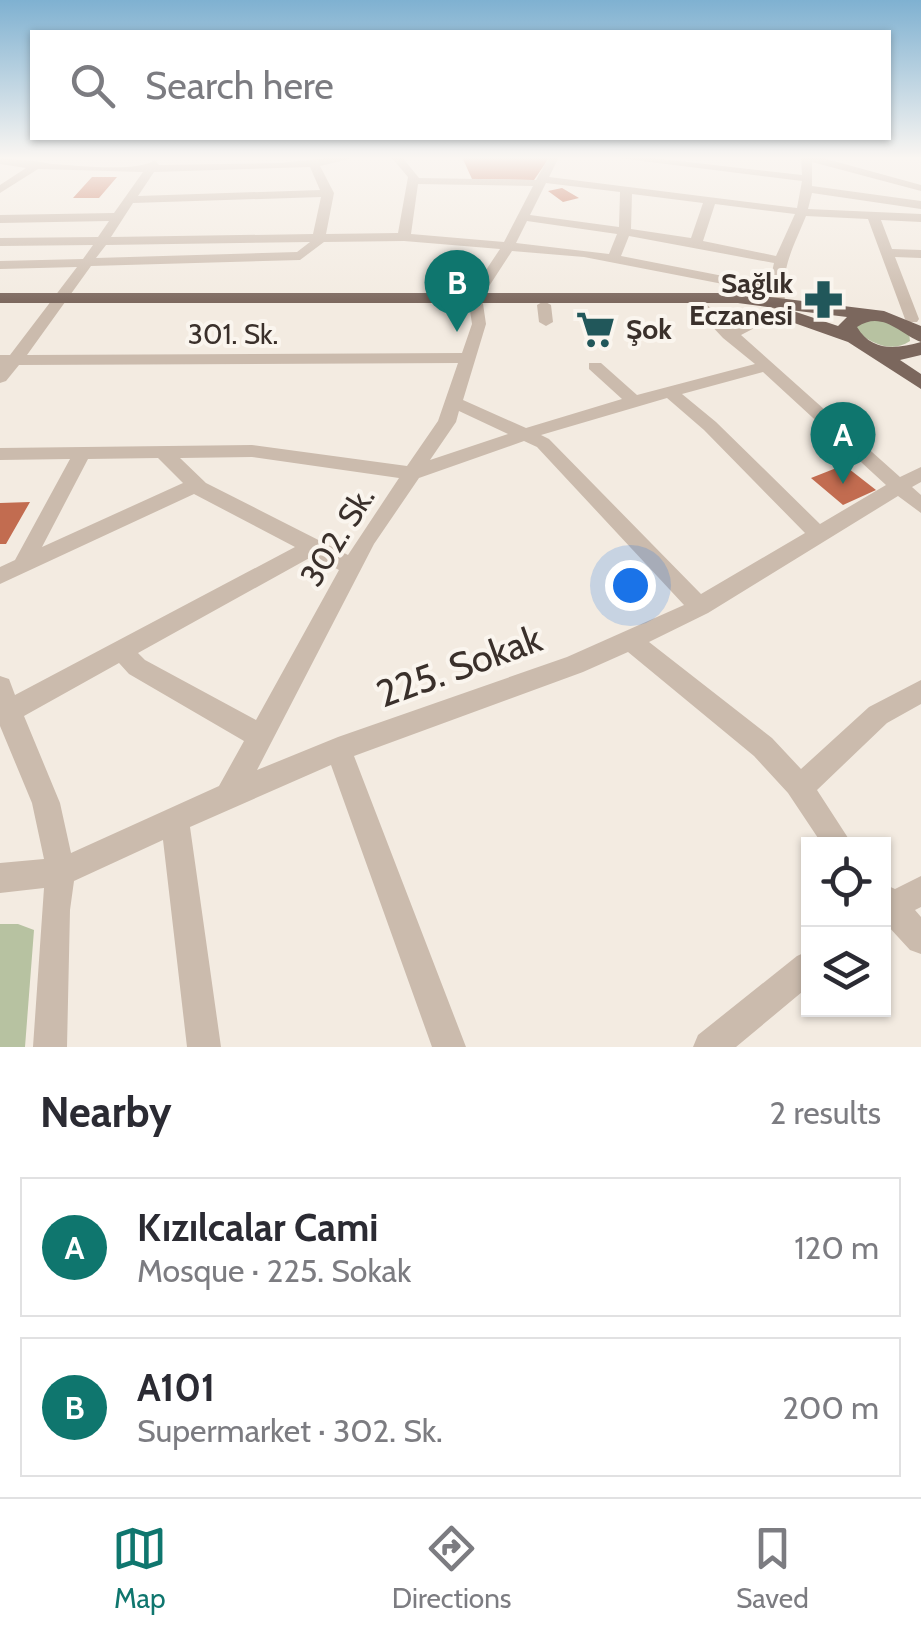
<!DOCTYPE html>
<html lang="en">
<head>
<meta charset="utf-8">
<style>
	:root { --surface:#fff; --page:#f2f2f3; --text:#2b2b33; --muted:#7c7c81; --line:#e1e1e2; --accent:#0f766e }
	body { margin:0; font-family:Cabin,sans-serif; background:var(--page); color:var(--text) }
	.controls { position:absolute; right:30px; bottom:30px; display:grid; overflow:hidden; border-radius:0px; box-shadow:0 2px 8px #0004 }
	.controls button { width:90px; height:90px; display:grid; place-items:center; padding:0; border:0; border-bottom:2px solid var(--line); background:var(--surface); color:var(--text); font:50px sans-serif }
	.you { position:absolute; left:630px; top:585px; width:35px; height:35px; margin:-25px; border:8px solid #fff; border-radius:50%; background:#1a73e8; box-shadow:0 0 0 15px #1a73e833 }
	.badge { display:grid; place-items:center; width:65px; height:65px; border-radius:50%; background:var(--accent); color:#fff; font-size:32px; font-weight:700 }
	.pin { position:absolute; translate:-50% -82px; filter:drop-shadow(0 2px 5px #0008) }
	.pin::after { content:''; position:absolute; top:52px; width:35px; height:30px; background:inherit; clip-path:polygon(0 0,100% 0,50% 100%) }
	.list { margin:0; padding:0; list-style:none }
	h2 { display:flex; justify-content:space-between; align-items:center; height:130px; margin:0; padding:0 40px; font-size:42px }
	h2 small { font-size:32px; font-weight:400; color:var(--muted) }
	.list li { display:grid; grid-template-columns:65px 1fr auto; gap:30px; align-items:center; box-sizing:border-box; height:140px; margin:0 20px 20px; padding:0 20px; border:2px solid var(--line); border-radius:0px }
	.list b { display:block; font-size:38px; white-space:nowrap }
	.list p { margin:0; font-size:32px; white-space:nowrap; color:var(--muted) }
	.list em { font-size:32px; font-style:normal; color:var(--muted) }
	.icon { flex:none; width:55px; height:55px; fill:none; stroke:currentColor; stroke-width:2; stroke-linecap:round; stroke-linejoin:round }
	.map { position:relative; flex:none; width:921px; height:1047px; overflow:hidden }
	.search { position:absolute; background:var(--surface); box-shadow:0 2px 8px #0004; left:30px; right:30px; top:30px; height:110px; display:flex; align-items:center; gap:25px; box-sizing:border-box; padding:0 35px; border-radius:0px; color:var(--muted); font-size:38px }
	.sheet { height:450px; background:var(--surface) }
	nav { display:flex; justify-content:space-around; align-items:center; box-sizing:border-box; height:140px; border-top:2px solid var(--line); background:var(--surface); font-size:28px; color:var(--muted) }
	nav a { display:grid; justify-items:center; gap:5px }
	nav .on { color:var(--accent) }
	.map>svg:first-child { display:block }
	.green { fill:#b7c2a1 }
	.building { fill:#c26c50 }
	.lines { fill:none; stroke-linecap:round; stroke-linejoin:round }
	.minor { fill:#cbbbad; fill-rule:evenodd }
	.major { fill:#7b675d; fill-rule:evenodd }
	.labels { text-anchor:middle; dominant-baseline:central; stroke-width:8; stroke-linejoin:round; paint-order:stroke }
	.far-poi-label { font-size:28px; font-weight:bold; fill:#3a302b; stroke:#faf5ee; text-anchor:end }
	.far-street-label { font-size:28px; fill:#3a302b; stroke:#faf5ee }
	.street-label { font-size:32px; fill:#3a302b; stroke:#faf5ee }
	.near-street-label { font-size:38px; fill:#3a302b; stroke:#faf5ee }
</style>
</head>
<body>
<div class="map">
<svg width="921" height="1047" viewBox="0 0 921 1047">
	<rect width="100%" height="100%" fill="#f3ebe1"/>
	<path class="green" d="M879,319L909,333L910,341C890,354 872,343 854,330L857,322Z
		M0,924H18L34,930L25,1047H0Z"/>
	<path class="building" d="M462,157H546L549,158L534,180L472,179Z
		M92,177H117L99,198H73Z
		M562,188L579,198L563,202L548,191Z
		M844,465L876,490L843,505L811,478Z
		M30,502L6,544H0V503Z"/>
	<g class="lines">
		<path class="minor" d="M336,157H358L320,166L334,193L326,234L398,233L408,177L391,157H402L419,178L536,180L549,157H559L549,177L797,208L802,181L610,157H644L802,175L801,157H819L921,185V191L812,162V186L921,201V209L812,193L808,209L921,214V222L881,220L892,249L921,250V258L895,257L919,319L917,322H907L905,319L868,219L806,216C792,251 778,272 787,311L741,335L900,477L921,467V482L912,487L921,495V513L898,496L708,613L649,642L772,738L801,769L869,707L921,680V704L887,723L817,790L852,844H822L788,793L754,756L628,652L583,672L354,756L466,1047H432L331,765L190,827L221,1047H187L163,840L74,881L70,910L67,1047H33L44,888L0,893V863L44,859L32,803L0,726V676L9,679L15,695L295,547L194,494L0,584V567L15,560L70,459L0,460V448L252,445L407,466L438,421L458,363L19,365L6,381L0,383V355H10L77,267L0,269V261L83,259L93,245L0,246V238L98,237L109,221L0,223V215L114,213L143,172L38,169L0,193V185L26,168L0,164V158C18,160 36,160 51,164C76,165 137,173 155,160L159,165L280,163ZM310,167L320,190L138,196L154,172ZM546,183L620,192L619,227L530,215ZM418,184L533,186L504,242L411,234ZM632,194L703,203L691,238L631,229ZM321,197L313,234L111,237L133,203ZM715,204L795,214L776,256L703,241ZM527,221L617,234L609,254L516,243ZM629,236L774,263L769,285L621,256ZM404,241L500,249L468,297L472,324L462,353L27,355L91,266L300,260L324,242ZM310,242L297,252L96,258L106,245ZM512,251L584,257L769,293L772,309L732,327L705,303L693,306L723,338L755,364L637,395L601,363H589V369L622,399L526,428L463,400L486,324L482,297ZM763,372L886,485L820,524L716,422L682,394ZM667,398L704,430L805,533L701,594L549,439L541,435ZM459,411L508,434L430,460L456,422ZM524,441L537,447L684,605L567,657L338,737L257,770L374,544L419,478ZM252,457L399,478L348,555L206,483L180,458ZM158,458L183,483L42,547L88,459ZM313,556L339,570L256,720L145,660L138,653ZM119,663L129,674L244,741L219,786L71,853L60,803L24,716Z
			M544,301L551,305L553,322L546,326L539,322L537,305Z
			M921,876V907L915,910L921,917V954L910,950L887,925L884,926V884L895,889Z
			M808,951V987L736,1047H693L698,1035L797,956Z"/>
		<path class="major" d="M0,293H738L884,311L921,326V342C899,333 882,310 857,327C872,352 896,349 921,342V355L900,360L921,374V389L848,342L783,319L780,315L789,310L738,303H0ZM790,310L847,317L838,326Z"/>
	</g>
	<linearGradient id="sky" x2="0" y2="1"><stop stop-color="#7fb1d1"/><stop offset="0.52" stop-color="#faf6f2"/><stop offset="1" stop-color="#faf6f2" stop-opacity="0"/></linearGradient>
	<rect width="921" height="304" fill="url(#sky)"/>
	<defs>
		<symbol id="pharmacy-bare" viewBox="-9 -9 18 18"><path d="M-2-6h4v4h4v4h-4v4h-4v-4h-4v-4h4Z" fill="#21575a" stroke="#faf5ee" stroke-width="2.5" paint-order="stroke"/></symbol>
		<symbol id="supermarket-bare" viewBox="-9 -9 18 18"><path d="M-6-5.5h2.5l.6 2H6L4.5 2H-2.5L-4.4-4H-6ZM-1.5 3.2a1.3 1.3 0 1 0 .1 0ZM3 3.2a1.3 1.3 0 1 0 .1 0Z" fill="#21575a" stroke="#faf5ee" stroke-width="2.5" paint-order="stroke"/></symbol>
	</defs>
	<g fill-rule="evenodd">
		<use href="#pharmacy-bare" x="796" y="272" width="55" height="55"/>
		<use href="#supermarket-bare" x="568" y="302" width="55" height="55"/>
	</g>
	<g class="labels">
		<g class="far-poi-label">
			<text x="793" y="283">Sağlık<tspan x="793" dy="32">Eczanesi</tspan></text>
			<text x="626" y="329" text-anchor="start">Şok</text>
		</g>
		<g class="far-street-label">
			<text x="233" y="334">301. Sk.</text>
		</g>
		<g class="street-label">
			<text transform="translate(337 536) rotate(-58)">302. Sk.</text>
		</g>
		<g class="near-street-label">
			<text transform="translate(459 666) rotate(-20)">225. Sokak</text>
		</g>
	</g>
</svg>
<div class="controls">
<button><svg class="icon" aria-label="locate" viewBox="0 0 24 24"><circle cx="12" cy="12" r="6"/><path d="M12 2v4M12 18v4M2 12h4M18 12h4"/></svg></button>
<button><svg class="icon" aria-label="layers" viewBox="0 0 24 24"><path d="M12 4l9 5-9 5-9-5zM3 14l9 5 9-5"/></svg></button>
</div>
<div class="you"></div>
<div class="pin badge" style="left:843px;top:484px">A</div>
<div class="pin badge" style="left:457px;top:332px">B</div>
<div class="search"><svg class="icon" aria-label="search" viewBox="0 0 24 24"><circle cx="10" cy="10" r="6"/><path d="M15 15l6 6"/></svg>Search here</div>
</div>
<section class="sheet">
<h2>Nearby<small>2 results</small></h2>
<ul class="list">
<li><span class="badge">A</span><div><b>Kızılcalar Cami</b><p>Mosque · 225. Sokak</p></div><em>120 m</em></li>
<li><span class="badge">B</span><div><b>A101</b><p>Supermarket · 302. Sk.</p></div><em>200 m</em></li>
</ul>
</section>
<nav>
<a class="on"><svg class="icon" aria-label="map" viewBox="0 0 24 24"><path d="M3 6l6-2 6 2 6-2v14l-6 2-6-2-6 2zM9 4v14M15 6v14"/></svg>Map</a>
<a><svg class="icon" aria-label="directions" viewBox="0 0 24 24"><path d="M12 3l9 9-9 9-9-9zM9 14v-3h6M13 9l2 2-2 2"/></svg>Directions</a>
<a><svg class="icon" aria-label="saved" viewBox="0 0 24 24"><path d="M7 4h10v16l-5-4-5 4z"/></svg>Saved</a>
</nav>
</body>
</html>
